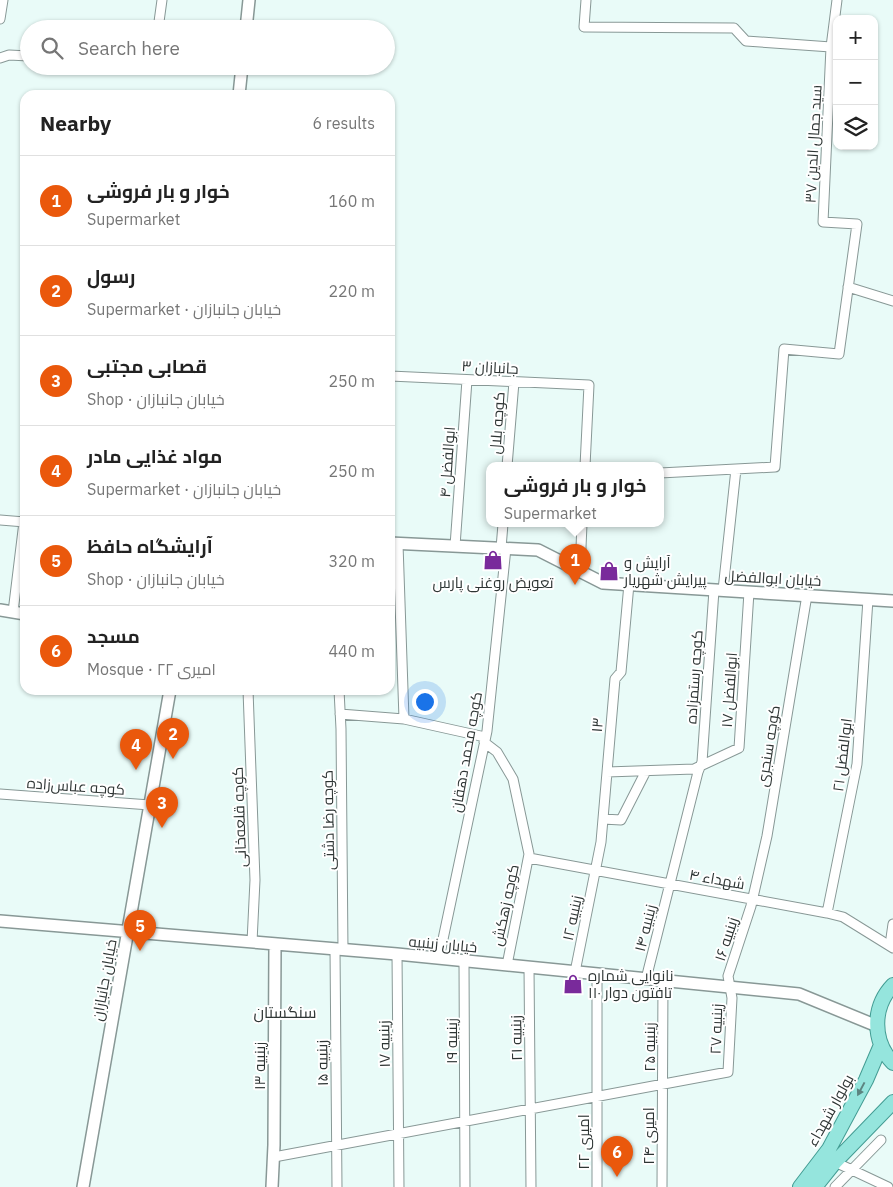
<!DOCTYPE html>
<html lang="en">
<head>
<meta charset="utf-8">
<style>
	:root { --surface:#fff; --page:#f2f2f2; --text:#222; --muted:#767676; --line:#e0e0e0; --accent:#ea580c }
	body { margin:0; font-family:"IBM Plex Sans",Cairo,sans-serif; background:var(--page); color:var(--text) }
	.controls { position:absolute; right:15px; top:15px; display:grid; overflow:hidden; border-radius:10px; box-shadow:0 1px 4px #0004 }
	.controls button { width:45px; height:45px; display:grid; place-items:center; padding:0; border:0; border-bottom:1px solid var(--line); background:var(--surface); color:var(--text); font:25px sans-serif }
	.you { position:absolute; left:424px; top:701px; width:18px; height:18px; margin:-12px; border:4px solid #fff; border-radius:50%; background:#1a73e8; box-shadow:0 0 0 8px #1a73e833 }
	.badge { display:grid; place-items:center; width:32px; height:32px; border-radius:50%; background:var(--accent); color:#fff; font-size:16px; font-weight:700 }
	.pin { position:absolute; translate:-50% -41px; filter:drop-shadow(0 1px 2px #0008) }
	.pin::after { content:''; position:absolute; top:26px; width:18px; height:15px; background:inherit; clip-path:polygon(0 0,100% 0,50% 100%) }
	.popup { position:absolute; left:486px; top:462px; width:178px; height:65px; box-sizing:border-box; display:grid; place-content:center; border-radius:10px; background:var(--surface); filter:drop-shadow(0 1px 4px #0005); font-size:16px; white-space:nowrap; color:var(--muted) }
	.popup b { font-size:19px; color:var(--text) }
	.popup::after { content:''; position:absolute; left:50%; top:100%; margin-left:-10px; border:10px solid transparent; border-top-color:var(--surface) }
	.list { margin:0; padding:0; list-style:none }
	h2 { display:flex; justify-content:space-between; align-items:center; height:65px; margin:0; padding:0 20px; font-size:21px }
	h2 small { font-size:16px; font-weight:400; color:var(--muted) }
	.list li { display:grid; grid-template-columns:32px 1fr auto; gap:15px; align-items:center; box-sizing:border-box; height:90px; padding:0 20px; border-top:1px solid var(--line) }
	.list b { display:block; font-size:19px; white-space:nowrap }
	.list p { margin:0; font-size:16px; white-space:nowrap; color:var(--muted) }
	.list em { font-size:16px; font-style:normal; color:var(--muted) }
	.icon { flex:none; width:28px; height:28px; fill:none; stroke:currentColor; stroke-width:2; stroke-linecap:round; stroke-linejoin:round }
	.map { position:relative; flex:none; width:893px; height:1187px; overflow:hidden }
	.search { position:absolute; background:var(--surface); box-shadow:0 1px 4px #0004; left:20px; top:20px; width:375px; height:55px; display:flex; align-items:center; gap:12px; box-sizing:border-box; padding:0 18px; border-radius:28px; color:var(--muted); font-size:19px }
	.panel { position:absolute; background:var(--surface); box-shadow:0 1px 4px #0004; left:20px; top:90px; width:375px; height:605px; border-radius:15px }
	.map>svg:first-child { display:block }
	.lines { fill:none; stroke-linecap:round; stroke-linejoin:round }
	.street-casing { stroke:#889896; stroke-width:11 }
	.secondary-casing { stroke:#889896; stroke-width:14 }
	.primary-casing { stroke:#439c93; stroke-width:16 }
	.street { stroke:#fff; stroke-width:9 }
	.secondary { stroke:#fff; stroke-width:11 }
	.primary { stroke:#95e5dd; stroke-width:14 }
	.oneway { fill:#5c8480 }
	.labels { text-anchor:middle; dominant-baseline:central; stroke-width:4; stroke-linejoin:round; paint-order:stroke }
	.street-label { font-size:15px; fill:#2e3534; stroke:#fff }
	.poi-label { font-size:15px; fill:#2e3534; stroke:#fff; text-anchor:start }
	.neighbourhood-label { font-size:16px; fill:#2e3534; stroke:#fff }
</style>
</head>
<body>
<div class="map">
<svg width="893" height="1187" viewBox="0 0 893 1187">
	<rect width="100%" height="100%" fill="#e9fbf8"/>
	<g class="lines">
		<defs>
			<path id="street" d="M586,0L584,27L734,28L746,41L831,47
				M0,19L3,0
				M158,29L162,0
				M0,58L9,55L29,56
				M848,287L893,301
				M390,376L589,385L585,466
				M507,466L514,382
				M660,473L775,467L784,349L839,354L857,224L823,222L831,47L837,0
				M0,520L25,522
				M398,544L404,719
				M455,546L467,380
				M501,548L503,524
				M580,571L582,524
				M723,590L736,469
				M13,612L24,522
				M248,690L255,880L252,942
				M339,690L341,729L343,950
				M340,714L404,719L485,737
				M484,742L497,752L513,779L529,854L507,965
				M607,772L694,769L739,748L749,592
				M0,794L150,805
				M603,819L621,820L646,771
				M529,858L827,913L843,917L893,948
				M827,913L857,764L868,599
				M890,945L893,924
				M335,949L337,1187
				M397,954L399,1187
				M439,958L487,731L506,548
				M464,961L465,1187
				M529,967L531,1187
				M575,972L601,842L615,679L621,672L629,584
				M597,974V1187
				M646,979L698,772L702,762L714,590
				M274,1157L728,1072L732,998L728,976L751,906L767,836L807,595
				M835,1162L888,1187
				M662,1187L663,980
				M835,1187L881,1140"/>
			<path id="secondary" d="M246,29L249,0
				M239,95L242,66
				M390,543L538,550L603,583L893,601
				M0,610L25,614
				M0,921L397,954L799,994L877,1026
				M83,1187L170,690
				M272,1187L274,1145L275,944"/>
			<path id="primary" d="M893,985C872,1007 872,1041 893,1063
				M800,1187L829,1149L866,1080L881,1045
				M815,1187L835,1162L893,1102"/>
		</defs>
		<use href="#street" class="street-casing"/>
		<use href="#secondary" class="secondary-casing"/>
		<use href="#primary" class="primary-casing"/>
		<use href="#street" class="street"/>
		<use href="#secondary" class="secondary"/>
		<use href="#primary" class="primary"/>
	</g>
	<defs><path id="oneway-solid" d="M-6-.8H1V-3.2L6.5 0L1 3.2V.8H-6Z" transform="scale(1.25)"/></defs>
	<use class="oneway" href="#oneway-solid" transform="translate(861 1089) rotate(118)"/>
	<defs>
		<symbol id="shop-bare" viewBox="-9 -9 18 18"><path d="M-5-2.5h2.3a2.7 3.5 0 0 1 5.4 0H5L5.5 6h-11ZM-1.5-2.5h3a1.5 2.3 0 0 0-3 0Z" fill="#792a9b" stroke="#fff" stroke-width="2.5" paint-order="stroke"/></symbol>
	</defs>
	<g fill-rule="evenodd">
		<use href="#shop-bare" x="479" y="546" width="28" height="28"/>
		<use href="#shop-bare" x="595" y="557" width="28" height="28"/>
		<use href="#shop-bare" x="559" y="970" width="28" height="28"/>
	</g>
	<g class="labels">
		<g class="street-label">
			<text transform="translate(813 144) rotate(-87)">سید جمال الدین ۳۷</text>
			<text transform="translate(490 367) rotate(3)">جانبازان ۳</text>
			<text transform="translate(497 423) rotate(-86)">کوچه بلال</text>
			<text transform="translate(447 462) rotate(-86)">ابوالفضل ۴</text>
			<text transform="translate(773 578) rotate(3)">خیابان ابوالفضل</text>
			<text transform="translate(694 677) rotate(-86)">کوچه رستمزاده</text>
			<text transform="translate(729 690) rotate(-86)">ابوالفضل ۱۷</text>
			<text transform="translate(597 725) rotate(-85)">۱۳</text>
			<text transform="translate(768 746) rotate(-81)">کوچه سنجری</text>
			<text transform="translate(466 752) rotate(-80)">کوچه محمد دهقان</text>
			<text transform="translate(842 755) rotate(-83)">ابوالفضل ۲۱</text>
			<text transform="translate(76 786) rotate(4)">کوچه عباس‌زاده</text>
			<text transform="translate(239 817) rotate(-92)">کوچه قلعه‌خانی</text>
			<text transform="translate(328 820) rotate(-91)">کوچه رضا دشتی</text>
			<text transform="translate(717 879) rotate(10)">شهداء ۴</text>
			<text transform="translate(505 905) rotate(-78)">کوچه زهکش</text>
			<text transform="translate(572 918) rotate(-78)">زینبیه ۱۲</text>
			<text transform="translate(645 928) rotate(-76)">زینبیه ۱۴</text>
			<text transform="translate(726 939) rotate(-72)">زینبیه ۱۶</text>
			<text transform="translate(443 944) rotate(5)">خیابان زینبیه</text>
			<text transform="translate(104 980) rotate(-80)">خیابان جانبازان</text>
			<text transform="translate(716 1029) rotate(-88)">زینبیه ۲۷</text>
			<text transform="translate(516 1038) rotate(-91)">زینبیه ۲۱</text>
			<text transform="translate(451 1041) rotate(-90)">زینبیه ۱۹</text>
			<text transform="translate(384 1044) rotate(-91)">زینبیه ۱۷</text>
			<text transform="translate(649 1047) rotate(-90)">زینبیه ۲۵</text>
			<text transform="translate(322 1063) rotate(-91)">زینبیه ۱۵</text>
			<text transform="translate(259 1066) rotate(-90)">زینبیه ۱۳</text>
			<text transform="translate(830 1110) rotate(-61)">بولوار شهداء</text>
			<text transform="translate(648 1136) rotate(-90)">امیری ۲۴</text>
			<text transform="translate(583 1142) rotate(-90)">امیری ۲۲</text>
		</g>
		<g class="poi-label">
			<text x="624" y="562">آرایش و<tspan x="624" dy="17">پیرایش شهریار</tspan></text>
			<text x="493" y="582" text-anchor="middle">تعویض روغنی پارس</text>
			<text x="588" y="975">نانوایی شماره<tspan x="588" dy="17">۱۱۰ تافتون دوار</tspan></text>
		</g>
		<g class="neighbourhood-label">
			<text x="285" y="1012">سنگستان</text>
		</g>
	</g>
</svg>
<div class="controls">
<button>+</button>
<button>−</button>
<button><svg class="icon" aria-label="layers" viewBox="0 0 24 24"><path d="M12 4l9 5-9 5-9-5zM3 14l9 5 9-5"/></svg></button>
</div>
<div class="you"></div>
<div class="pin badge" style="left:575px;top:585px">1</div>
<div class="popup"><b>خوار و بار فروشی</b>Supermarket</div>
<div class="pin badge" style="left:173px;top:759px">2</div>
<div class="pin badge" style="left:162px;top:828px">3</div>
<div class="pin badge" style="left:136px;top:770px">4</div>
<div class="pin badge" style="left:140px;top:951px">5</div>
<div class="pin badge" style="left:617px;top:1177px">6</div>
<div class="search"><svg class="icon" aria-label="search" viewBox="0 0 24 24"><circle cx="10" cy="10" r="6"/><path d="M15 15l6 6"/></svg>Search here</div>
<section class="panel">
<h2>Nearby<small>6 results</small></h2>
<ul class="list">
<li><span class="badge">1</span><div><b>خوار و بار فروشی</b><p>Supermarket</p></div><em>160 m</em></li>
<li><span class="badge">2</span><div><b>رسول</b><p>Supermarket · خیابان جانبازان</p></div><em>220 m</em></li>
<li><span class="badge">3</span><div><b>قصابی مجتبی</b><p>Shop · خیابان جانبازان</p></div><em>250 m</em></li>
<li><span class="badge">4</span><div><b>مواد غذایی مادر</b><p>Supermarket · خیابان جانبازان</p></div><em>250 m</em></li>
<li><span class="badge">5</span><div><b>آرایشگاه حافظ</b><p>Shop · خیابان جانبازان</p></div><em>320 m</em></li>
<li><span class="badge">6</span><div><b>مسجد</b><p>Mosque · امیری ۲۲</p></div><em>440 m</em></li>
</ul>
</section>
</div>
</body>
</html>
